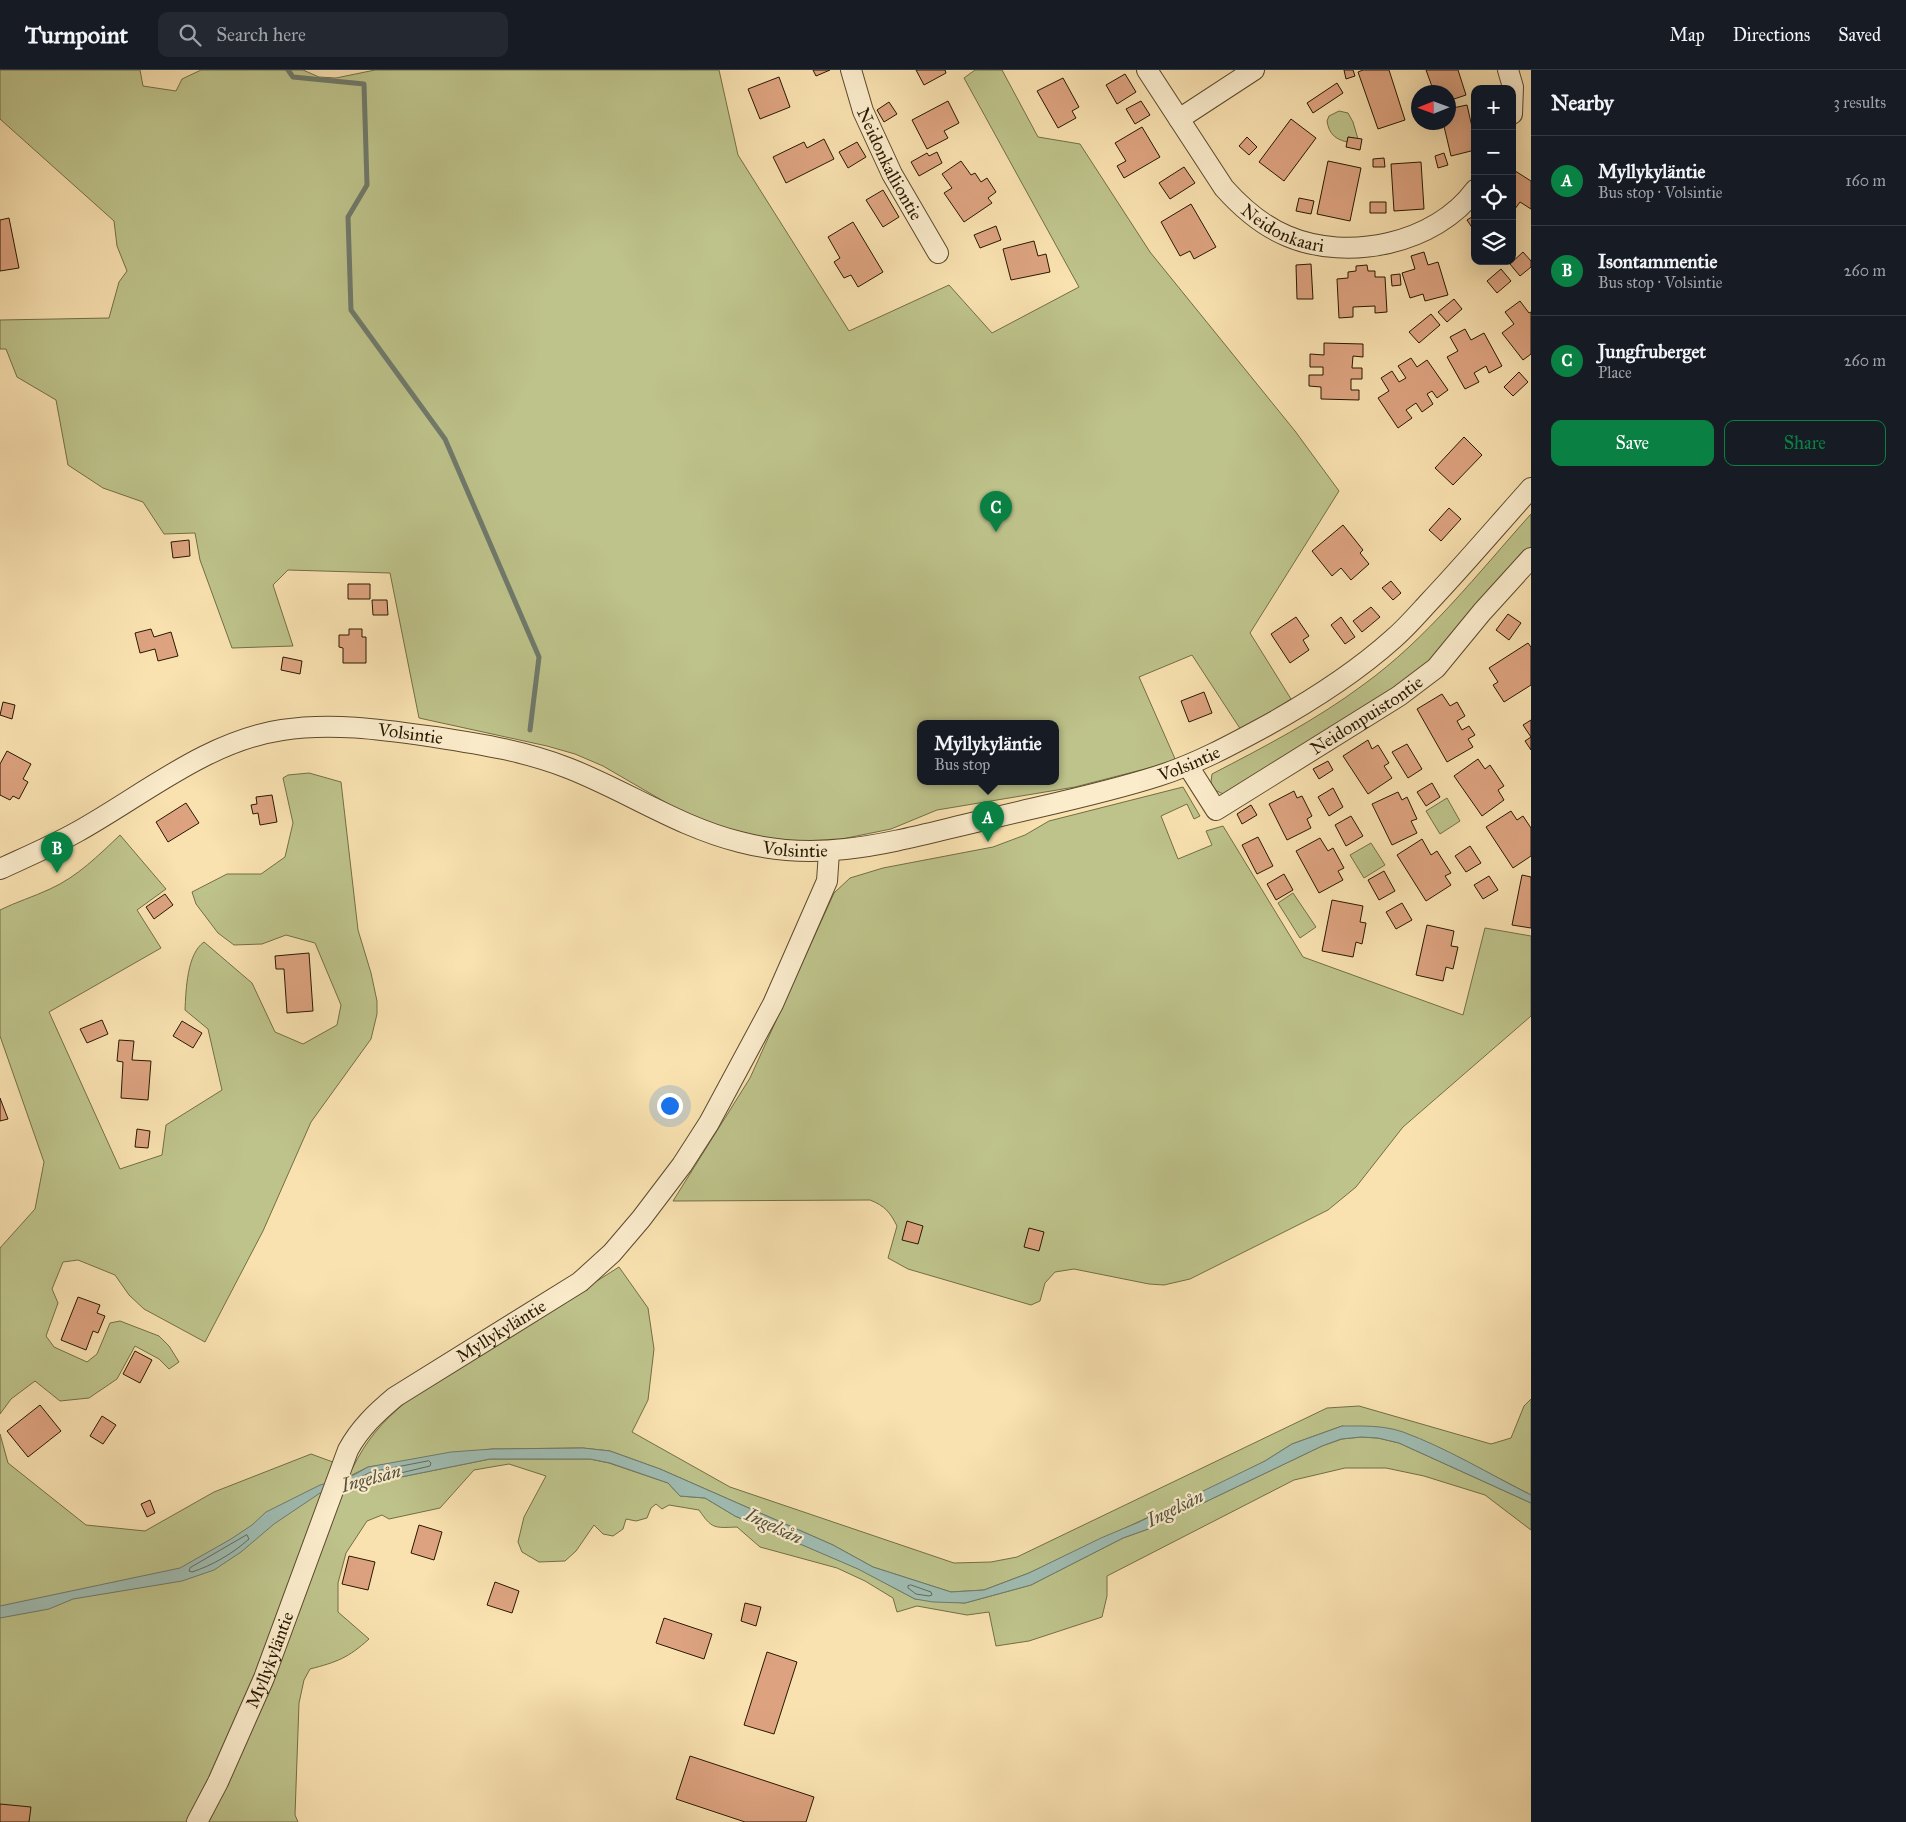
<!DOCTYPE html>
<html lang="en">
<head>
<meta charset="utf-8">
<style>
	:root { --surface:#171b24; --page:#242831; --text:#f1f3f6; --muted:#9ea1a6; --line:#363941; --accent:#0b8043 }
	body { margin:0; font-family:"IM FELL Great Primer",serif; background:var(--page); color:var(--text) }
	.controls { position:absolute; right:15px; top:15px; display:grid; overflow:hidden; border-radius:10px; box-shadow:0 5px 20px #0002 }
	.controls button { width:45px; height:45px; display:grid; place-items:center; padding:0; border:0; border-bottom:1px solid var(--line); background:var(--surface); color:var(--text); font:25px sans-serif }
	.compass { position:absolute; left:1411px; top:15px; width:45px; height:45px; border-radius:50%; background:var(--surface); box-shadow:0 5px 20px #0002; rotate:269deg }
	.you { position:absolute; left:669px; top:1035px; width:18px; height:18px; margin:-12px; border:4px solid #fff; border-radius:50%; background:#1a73e8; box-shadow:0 0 0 8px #1a73e833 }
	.badge { display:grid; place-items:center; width:32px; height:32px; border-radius:50%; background:var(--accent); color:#fff; font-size:16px; font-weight:700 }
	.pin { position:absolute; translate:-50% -41px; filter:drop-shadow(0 1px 2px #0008) }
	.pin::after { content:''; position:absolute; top:26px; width:18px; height:15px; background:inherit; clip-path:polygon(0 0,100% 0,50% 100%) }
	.popup { position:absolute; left:917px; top:650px; width:142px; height:65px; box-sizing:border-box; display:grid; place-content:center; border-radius:10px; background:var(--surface); filter:drop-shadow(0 1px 4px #0005); font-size:16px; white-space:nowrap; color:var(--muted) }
	.popup b { font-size:19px; color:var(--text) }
	.popup::after { content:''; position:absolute; left:50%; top:100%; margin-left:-10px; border:10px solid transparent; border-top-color:var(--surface) }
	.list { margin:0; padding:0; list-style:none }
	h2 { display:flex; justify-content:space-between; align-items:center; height:65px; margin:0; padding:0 20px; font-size:21px }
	h2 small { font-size:16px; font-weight:400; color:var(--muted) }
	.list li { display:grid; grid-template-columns:32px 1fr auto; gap:15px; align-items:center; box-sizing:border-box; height:90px; padding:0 20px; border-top:1px solid var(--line) }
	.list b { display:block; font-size:19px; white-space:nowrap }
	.list p { margin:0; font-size:16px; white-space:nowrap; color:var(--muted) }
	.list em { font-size:16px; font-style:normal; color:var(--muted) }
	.actions { display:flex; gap:10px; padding:15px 20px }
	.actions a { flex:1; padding:11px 0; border:1px solid var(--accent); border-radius:10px; text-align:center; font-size:18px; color:var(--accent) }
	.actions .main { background:var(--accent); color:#fff }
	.icon { flex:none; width:28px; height:28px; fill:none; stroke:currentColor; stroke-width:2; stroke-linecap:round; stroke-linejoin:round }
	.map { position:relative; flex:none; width:1531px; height:1752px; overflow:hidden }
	header { display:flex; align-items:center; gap:30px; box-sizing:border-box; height:70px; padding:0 25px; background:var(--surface); border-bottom:1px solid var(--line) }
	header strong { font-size:24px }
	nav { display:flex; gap:28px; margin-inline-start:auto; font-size:18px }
	.search { width:350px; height:45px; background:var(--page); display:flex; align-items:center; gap:12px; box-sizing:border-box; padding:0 18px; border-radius:10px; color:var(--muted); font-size:19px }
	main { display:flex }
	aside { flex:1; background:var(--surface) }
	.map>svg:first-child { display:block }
	.green { fill:#bec38b; stroke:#736e46; fill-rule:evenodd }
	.water { fill:#9fbcb2; stroke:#6f7a6b }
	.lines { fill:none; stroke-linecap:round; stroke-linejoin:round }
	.shore { stroke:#646a5a; stroke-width:1 }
	.stream { stroke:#6f7a6b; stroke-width:5 }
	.building { fill:#dda380; stroke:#281801 }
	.minor-casing { stroke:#5c4a2d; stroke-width:22 }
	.minor { stroke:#fbeccc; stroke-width:20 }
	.labels { text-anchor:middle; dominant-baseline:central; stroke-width:4.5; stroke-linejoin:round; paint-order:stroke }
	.street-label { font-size:18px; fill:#281801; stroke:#fbeccc }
	.water-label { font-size:19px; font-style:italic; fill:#52513f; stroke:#fbeccc }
</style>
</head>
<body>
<header>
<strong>Turnpoint</strong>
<div class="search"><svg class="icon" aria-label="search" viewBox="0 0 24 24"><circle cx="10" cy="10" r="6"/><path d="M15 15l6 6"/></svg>Search here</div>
<nav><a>Map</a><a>Directions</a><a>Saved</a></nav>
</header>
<main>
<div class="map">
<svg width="1531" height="1752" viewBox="0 0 1531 1752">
	<rect width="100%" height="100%" fill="#f9e1b0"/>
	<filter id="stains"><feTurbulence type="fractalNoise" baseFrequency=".004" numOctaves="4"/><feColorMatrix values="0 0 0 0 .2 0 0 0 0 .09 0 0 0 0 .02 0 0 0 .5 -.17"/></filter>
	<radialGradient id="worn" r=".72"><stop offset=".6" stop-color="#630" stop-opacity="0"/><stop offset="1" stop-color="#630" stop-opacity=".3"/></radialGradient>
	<path class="green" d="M0,0H140L143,16L176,21L182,9L201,0H303L319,7L336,8L375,0H719L738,85L849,261L949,215L992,263L1079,217L964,8L975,0H1002L1038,67L1080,74L1150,182L1295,361L1339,421L1250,563L1291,629L1241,660L1192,585L1139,607L1176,691L1075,717L937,740L891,759L832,771H777L733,762L677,739L603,696L575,684L547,676L419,648L390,503L288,500L273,515L293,576L232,578L200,490L195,463L164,464L143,432L103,418L68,395L56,330L17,307L6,279H0V250L109,248L119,212L127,201L117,176L114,151L0,49ZM920,653H1056V711H920Z
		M1339,41L1348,43L1353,52L1358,69L1348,67L1347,72C1335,69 1329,64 1327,51L1329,46Z
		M1531,444V480L1433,594L1229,723L1223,724L1213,719L1211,712L1212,704C1264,677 1316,650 1363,615C1427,569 1479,502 1531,444Z
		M309,703L341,712L358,860L371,903L377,931V944L371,969L311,1052L263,1161L205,1272L144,1239L129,1225L115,1205L78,1190L63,1192L52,1219L58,1233L46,1266L54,1277L87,1292L97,1284L110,1253L120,1251L159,1266L169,1276L179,1292L169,1299L159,1289L135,1276L117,1309L89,1328L60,1331L35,1311L11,1329L0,1344V1178L35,1139L44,1092L0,966V840C16,832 33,827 50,819C77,807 99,785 120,765L166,819L137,840L161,878L49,942L120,1099L162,1085L166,1055L222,1020L208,959L185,940C186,919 187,884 204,872L252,913L275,962L303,974L337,955L341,935L315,873L286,865L262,874L234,875L218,863L196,834L192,822L227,804H261L285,787L293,753L283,708L288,705Z
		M1183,717L1200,746L1194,749L1187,734L1161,746L1178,789L1212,775L1206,761L1223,756L1303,887L1463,945L1485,858L1531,866V946L1403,1057L1356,1117L1328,1140L1190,1209L1164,1215L1149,1214L1074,1199L1055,1202L1045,1213L1040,1231L1031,1235L908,1199L888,1188L897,1156C890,1142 885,1136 870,1130L673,1131L750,1008L834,823L850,808L883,798L993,777L1025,765L1049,751Z
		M1447,728L1460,751L1440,764L1426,741Z
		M1371,773L1385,795L1364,808L1350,785Z
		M1293,823L1316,857L1300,868L1278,833Z
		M619,1197L648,1238L654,1279L648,1330L632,1362L730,1417L954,1493L991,1492L1017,1487L1327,1338L1359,1336L1491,1374L1511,1368L1524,1336L1531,1329V1425L1458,1387L1342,1356L1292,1374L1265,1391L1230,1409L1029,1503L984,1520L951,1522L873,1497L833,1475L660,1399L610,1381L583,1378L492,1379L368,1397L346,1408L352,1421L391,1409L490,1389H590L609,1393L668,1413L680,1426L705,1428L735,1446L859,1499L915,1529L965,1533L1031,1515L1123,1468L1151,1458L1322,1376L1342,1369L1361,1367L1378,1368L1399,1373L1531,1433V1460L1485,1425L1424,1406L1386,1398H1345L1294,1410L1107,1506V1526L1102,1547L1029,1571L996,1576L989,1542L967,1545L917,1536L897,1542L893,1528L865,1511L837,1498L760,1477L737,1457C714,1458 712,1459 699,1440L669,1435L662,1439L656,1434L651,1438L647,1448L636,1451L626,1449L623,1459L613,1466L603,1464L594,1455L576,1481L565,1491L539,1492L522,1482L518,1472L524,1447L546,1406L509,1394L474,1400L440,1438L389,1449L382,1445L367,1451L346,1483L338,1513V1542L369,1569C348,1588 337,1592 310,1599L304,1610L299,1633L295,1745L298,1752H0V1364L8,1393L86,1455L145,1461L214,1422L311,1384L352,1399C367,1369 381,1353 407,1331Z"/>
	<path class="water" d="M1342,1356C1362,1356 1383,1355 1403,1362C1447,1378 1489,1404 1531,1425V1433L1399,1373L1378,1368L1361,1367L1341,1369L1322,1376L1151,1458L1123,1468L1031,1515L965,1533L933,1532L915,1529L858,1499L735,1446L705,1428L680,1426L668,1413L610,1393L590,1389H490L391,1409L352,1421L320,1423L274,1454L241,1482L214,1500L182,1511L73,1529L49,1539L0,1548V1536L180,1498L231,1469L252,1455L266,1442L320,1415L352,1406L368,1397L451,1382L492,1379L583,1378L610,1381L660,1399L833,1475L873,1497L951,1522L984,1520L1029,1503L1101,1468L1139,1452L1265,1391L1292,1374Z"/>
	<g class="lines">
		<path class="shore" d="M429,1391L431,1393L430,1396L363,1412L360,1410L361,1407L371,1402Z
			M247,1465L249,1469C232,1484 213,1495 192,1502L189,1501L190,1498Z
			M911,1515L931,1522L932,1525L929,1526L916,1524L908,1518V1516Z"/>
		<path class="stream" d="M288,0L293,7L364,14L367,115L348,147L351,240L445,369L539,587L530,660"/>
	</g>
	<path class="building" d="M813,0H830L816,6Z
		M916,0H945L946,3L924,15Z
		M1344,0H1353L1355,6L1346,9Z
		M1363,0H1389L1405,50L1378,59L1358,2Z
		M1426,0H1458L1466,25L1448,31V22H1434Z
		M1125,4L1136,22L1117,34L1106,15Z
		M779,7L790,37L760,49L748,19Z
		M1063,8L1079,37L1072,41L1076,48L1058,58L1037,21Z
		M1337,13L1343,23L1313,43L1307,33Z
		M948,31L959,53L944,61L948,68L927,79L912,50Z
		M1141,31L1150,45L1135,54L1126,39Z
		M889,32L897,44L884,52L877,40Z
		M1467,35L1475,70V80L1451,86L1443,52H1448V39Z
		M1291,49L1316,68L1284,111L1259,92Z
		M1142,57L1160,87L1124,108L1117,96L1126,91L1115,73Z
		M1247,67L1257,77L1249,85L1239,76Z
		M1348,67L1362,69L1360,80L1346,77Z
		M824,69L834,89L786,113L773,87L804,72L807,78Z
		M857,72L866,87L848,98L839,82Z
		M937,82L942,93L919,106L911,92L927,83L929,86Z
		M1444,83L1448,95L1438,98L1435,86Z
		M1384,88L1385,97H1373V89Z
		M961,91L971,105L975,103L981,112L987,108L996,122L988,128L992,133L964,152L944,123L952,118L942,104Z
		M1328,91L1361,98L1350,151L1317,144Z
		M1421,92L1424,139L1394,141L1391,94Z
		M1184,97L1195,113L1170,129L1159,113Z
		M1512,99L1531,111V139L1520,132L1512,143V121L1515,117L1512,115Z
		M883,120L899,147L883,157L866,130Z
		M1299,128L1314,131L1311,144L1296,141Z
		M1370,132H1386V143H1370Z
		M1191,134L1216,177L1194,189L1190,181L1180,186L1161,152Z
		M1475,145V162L1467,150Z
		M9,148L19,198L0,201V150Z
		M853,152L883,202L858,217L851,205L844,208L834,192L840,188L828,167Z
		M996,156L1001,170L980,178L974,165Z
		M1034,171L1038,186L1046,184L1050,202L1011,210L1003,179Z
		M1424,182L1428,195L1438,192L1448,225L1425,231L1423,224L1410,228L1402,203L1415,199L1411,186Z
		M1523,182L1531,191V197L1520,206L1510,194Z
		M1311,194L1313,229H1297L1296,195Z
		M1367,195L1368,201H1375V207H1385L1387,242L1375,243V236L1353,237V247L1339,248L1337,209L1348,208V202L1356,201V196Z
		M1501,199L1511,211L1497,223L1487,211Z
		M1400,204L1401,215L1392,216L1391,205Z
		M1454,229L1462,239L1447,252L1438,242Z
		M1520,231L1529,243L1531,242V284L1523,290L1502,263L1514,254L1505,242Z
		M1431,244L1440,255L1419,273L1409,262Z
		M1465,259L1471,270L1484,263L1502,296L1489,303L1486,296L1474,303L1479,312L1465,319L1447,287L1458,281L1450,267Z
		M1324,273L1363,274V287L1353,286L1352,298H1362V309H1351V320H1359V330L1321,329V317L1309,316V305H1323V297H1310V284L1324,285Z
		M1411,288L1417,297L1427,290L1448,320L1437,328L1432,321L1427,324L1433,334L1422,342L1416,333L1406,340L1412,348L1398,358L1378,328L1389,321L1381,308L1392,301L1399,312L1406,308L1398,296Z
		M1519,302L1528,312L1513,326L1504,317Z
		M1464,367L1482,385L1453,415L1435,398Z
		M1449,438L1461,449L1441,471L1429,460Z
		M1343,455L1363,480L1360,483L1369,494L1351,510L1341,498L1332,506L1312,481Z
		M189,470L190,486L173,488L171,472Z
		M1391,511L1401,523L1393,530L1382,518Z
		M348,514H370V529H348Z
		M372,530H387L388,545H373Z
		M1371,537L1380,547L1362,562L1353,551Z
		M1508,544L1521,553L1509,570L1496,560Z
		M1296,547L1309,566L1303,570L1309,580L1290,593L1271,564Z
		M1341,547L1355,567L1345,574L1331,555Z
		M151,559L154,567L171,562L178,586L158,591L155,579L140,583L135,563Z
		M349,559H362V567H366V593H343V578L339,577V565H349Z
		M1528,573L1531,577V615L1504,632L1493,615L1498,612L1489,598Z
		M283,587L302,591L300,604L281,600Z
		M1204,622L1212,643L1189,652L1181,631Z
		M1442,624L1450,636L1457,632L1465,646L1457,651L1462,660L1469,656L1475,665L1468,669L1473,677L1447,692L1417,639Z
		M3,632L15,635L12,649L0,645Z
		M1531,650V680L1525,671L1531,667L1523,655Z
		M1368,670L1372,679L1378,675L1389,693L1384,696L1392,708L1368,724L1343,686Z
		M1407,674L1422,699L1408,708L1392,682Z
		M7,681L31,694L23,709L28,712L19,729L13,726L10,730L0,725V694Z
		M1478,689L1485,699L1490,695L1504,716L1498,720L1504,730L1482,746L1454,706Z
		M1328,691L1333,700L1319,709L1313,699Z
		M1432,713L1440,727L1426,736L1417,722Z
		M1333,718L1343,737L1329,746L1318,727Z
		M1294,721L1297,728L1302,726L1312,746L1307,749L1311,758L1287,770L1269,734Z
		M1398,722L1402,730L1407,727L1417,749L1411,751L1417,763L1392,775L1372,734Z
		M272,725L277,752L260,755L258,743L253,744L251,735L257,734L256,727Z
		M186,733L199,753L168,772L156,752Z
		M1251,735L1257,745L1242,754L1237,744Z
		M1511,741L1517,750L1523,746L1531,758V786L1513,798L1486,757Z
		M1351,746L1363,766L1346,776L1335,755Z
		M1258,767L1273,796L1257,804L1242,775Z
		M1320,768L1328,781L1333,778L1344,798L1338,801L1343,810L1319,823L1296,781Z
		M1422,769L1431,785L1437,781L1451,803L1445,806L1451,815L1426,831L1397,785Z
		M1470,776L1481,793L1466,802L1455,786Z
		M1384,801L1395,821L1379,830L1368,810Z
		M1284,804L1293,820L1276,830L1267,814Z
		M1522,805L1531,807V858L1512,855Z
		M1489,806L1498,820L1483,829L1474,815Z
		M165,824L173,835L154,849L146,837Z
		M1332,830L1363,836L1360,852L1366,853L1362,874L1356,872L1353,887L1322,881Z
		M1402,833L1412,850L1396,859L1386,842Z
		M1427,855L1454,861L1451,876L1458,877L1453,899L1446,897L1443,911L1416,905Z
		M309,883L313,941L287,943L284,899H276L275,886Z
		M102,950L108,964L87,973L80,959Z
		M182,951L202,963L193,978L173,966Z
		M119,970L134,971L132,990L151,991L148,1030L121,1028L123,992L117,991Z
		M0,1028L8,1049L0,1051Z
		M137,1059L150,1061L148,1078L135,1077Z
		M907,1151L923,1156L918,1174L902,1170Z
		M1029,1158L1044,1162L1039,1181L1024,1177Z
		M78,1227L100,1235L97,1243L105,1246L98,1263L93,1261L86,1280L61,1270Z
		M135,1281L152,1290L140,1313L123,1304Z
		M40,1335L61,1361L28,1387L7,1361Z
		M102,1346L116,1355L103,1374L90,1366Z
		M150,1430L155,1443L147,1447L141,1434Z
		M419,1455L442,1462L434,1490L411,1483Z
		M349,1486L375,1492L368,1520L342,1514Z
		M495,1512L519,1521L512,1543L487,1535Z
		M745,1533L761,1537L756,1556L741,1551Z
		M664,1548L712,1564L704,1589L656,1573Z
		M767,1582L797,1592L774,1664L744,1655Z
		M690,1686L814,1727L806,1752H745L676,1729Z
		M0,1734L31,1737L29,1752H0Z"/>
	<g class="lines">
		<defs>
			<g id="minor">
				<path id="s1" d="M851,0L863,41L892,104L938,183"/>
				<path id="s2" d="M1147,0L1224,118C1241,137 1263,156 1287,166C1348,192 1435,174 1475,120"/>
				<path d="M1508,0L1513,17L1512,44"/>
				<path d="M1179,49L1254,0"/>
				<path id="s3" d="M1188,696L1216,740L1399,626L1436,598L1482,542L1531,488"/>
				<path id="s4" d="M0,799C26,787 52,776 77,762C142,726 207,671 282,660C333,652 385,660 435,667C480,674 525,681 568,698C627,721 679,757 740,772C823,794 895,771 976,752C1036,737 1099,725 1158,706C1196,694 1231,675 1266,656C1311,631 1354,604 1393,569C1406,558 1417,545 1429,532C1464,495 1497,456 1531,418"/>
				<path id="s5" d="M197,1752L218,1712L264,1608L348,1380C360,1358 376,1343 395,1327L580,1212L612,1183L641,1149L682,1095L709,1053L773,934L827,811L829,782"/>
			</g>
		</defs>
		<use href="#minor" class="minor-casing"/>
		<use href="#minor" class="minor"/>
	</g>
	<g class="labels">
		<g class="street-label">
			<text stroke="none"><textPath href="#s1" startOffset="102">Neidonkalliontie</textPath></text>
			<text stroke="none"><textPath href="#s2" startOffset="214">Neidonkaari</textPath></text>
			<text stroke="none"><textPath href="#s3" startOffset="230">Neidonpuistontie</textPath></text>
			<text stroke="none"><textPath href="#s4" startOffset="445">Volsintie</textPath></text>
			<text stroke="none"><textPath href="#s4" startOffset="1255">Volsintie</textPath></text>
			<text stroke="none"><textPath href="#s4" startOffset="850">Volsintie</textPath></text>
			<text stroke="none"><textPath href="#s5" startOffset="598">Myllykyläntie</textPath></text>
			<text stroke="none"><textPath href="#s5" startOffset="178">Myllykyläntie</textPath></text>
		</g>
		<g class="water-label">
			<text transform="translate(371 1408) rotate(-15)">Ingelsån</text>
			<text transform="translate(1175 1438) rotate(-26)">Ingelsån</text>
			<text transform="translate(774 1456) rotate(25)">Ingelsån</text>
		</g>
	</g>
	<rect width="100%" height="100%" filter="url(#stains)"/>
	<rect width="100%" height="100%" fill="url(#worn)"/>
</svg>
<div class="controls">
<button>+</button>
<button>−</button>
<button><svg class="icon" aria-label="locate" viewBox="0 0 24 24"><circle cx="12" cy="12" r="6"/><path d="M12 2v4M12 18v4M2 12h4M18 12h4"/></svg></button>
<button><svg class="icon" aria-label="layers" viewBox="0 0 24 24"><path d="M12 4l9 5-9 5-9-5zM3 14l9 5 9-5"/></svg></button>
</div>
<svg class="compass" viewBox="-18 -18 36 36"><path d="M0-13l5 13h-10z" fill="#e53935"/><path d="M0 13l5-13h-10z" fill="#9ea1a6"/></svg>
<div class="you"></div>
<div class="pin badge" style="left:988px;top:772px">A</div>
<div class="popup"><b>Myllykyläntie</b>Bus stop</div>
<div class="pin badge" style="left:57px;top:803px">B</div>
<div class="pin badge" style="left:996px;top:462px">C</div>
</div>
<aside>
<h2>Nearby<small>3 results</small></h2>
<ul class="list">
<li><span class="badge">A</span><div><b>Myllykyläntie</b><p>Bus stop · Volsintie</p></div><em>160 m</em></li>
<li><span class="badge">B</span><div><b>Isontammentie</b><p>Bus stop · Volsintie</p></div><em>260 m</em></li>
<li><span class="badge">C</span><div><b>Jungfruberget</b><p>Place</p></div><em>260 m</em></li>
</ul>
<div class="actions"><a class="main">Save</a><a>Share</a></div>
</aside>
</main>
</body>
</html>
